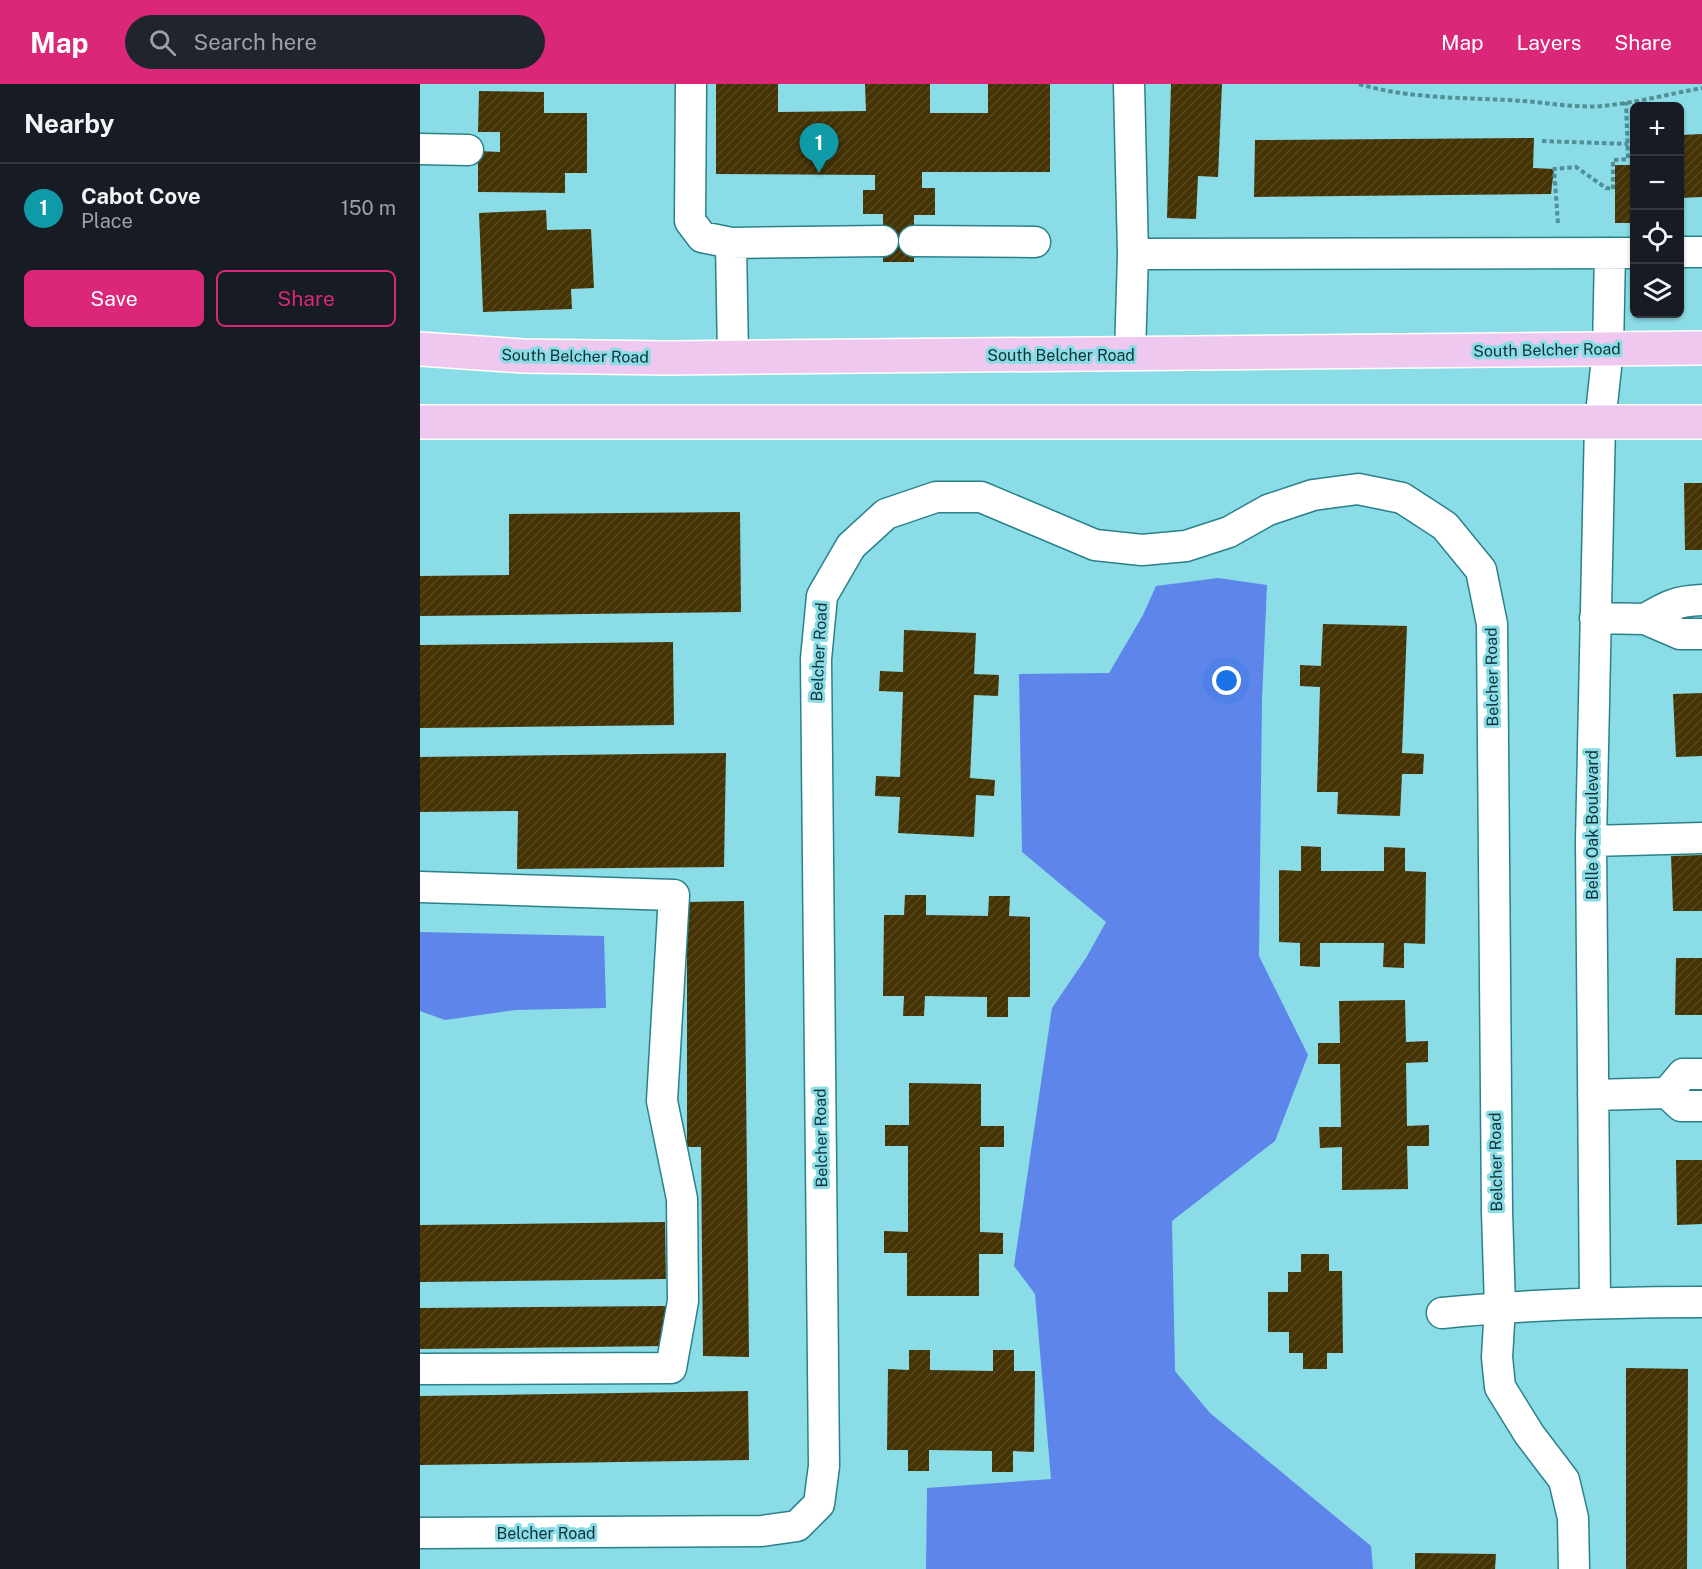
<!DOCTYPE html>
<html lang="en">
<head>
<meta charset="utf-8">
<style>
	:root { --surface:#171b24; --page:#20242c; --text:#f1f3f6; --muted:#9ea1a6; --line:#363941; --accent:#db2777 }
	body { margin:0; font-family:"Public Sans",sans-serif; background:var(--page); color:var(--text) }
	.controls { position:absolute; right:18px; top:18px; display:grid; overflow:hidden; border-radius:9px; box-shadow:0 2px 4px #0004 }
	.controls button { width:54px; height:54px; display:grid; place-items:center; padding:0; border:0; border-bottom:2px solid var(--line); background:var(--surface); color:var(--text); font:30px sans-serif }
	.you { position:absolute; left:807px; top:597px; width:21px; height:21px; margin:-15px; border:4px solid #fff; border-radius:50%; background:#1a73e8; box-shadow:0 0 0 9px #1a73e833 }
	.badge { display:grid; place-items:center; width:39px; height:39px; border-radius:50%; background:var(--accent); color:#fff; font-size:20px; font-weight:700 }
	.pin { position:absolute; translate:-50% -50px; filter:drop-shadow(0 2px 3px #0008) }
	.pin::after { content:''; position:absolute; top:32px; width:21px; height:18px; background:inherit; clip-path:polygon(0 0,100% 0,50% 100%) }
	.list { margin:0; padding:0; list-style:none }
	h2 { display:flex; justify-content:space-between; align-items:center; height:78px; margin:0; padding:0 24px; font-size:26px }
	h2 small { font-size:20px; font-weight:400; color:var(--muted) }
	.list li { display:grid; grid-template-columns:39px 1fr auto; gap:18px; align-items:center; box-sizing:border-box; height:90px; padding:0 24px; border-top:2px solid var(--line) }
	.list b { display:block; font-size:22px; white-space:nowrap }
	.list p { margin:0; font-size:20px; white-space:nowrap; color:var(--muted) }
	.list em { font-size:20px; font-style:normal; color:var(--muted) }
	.actions { display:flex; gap:12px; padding:18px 24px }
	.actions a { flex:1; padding:14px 0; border:2px solid var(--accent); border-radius:9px; text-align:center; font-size:21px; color:var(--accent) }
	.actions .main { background:var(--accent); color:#fff }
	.icon { flex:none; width:33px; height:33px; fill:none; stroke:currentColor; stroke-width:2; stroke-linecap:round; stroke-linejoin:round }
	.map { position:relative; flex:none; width:1282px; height:1485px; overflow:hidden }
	header { display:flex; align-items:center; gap:36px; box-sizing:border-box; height:84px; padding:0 30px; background:var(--accent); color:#fff }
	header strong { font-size:28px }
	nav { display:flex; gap:33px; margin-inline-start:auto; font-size:21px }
	.search { width:420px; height:54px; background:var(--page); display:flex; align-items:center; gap:15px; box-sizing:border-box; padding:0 21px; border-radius:33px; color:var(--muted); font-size:22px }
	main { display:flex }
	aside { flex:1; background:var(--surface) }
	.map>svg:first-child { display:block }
	.water { fill:#5e85ea }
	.building { fill:url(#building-hatch) }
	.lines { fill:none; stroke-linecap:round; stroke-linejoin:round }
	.minor-casing { stroke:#2b818b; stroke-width:33 }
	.major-casing { stroke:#fff; stroke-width:36 }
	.path { stroke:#518e95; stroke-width:4; stroke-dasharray:4.5 3; stroke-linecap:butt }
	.minor { stroke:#fff; stroke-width:30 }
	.major { stroke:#efc8f0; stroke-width:33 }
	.labels { text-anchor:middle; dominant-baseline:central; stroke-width:6; stroke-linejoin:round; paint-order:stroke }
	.street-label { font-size:16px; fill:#0f3236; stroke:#8adce6 }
</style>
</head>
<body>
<header>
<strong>Map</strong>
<div class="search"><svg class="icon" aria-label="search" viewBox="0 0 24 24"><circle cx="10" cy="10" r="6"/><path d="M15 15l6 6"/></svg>Search here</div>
<nav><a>Map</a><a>Layers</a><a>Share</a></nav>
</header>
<main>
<aside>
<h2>Nearby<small></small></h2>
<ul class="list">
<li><span class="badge" style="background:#0f9aa8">1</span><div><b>Cabot Cove</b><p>Place</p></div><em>150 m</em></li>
</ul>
<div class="actions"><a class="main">Save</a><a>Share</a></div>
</aside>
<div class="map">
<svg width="1282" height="1485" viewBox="0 0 1282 1485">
	<defs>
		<pattern id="building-hatch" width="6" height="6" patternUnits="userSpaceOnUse" patternTransform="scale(1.5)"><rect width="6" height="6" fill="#453304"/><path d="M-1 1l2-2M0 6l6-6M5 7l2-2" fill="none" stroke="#564821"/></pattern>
	</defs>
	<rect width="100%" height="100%" fill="#8adce6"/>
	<path class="water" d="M798,494L847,501L842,615L839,872L888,971L855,1057L752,1137L755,1287L790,1329L951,1462L953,1485H506L507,1404L631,1395L615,1210L594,1182L632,924L666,874L686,838L602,768L599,590L689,589L723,531L736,502Z
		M0,848L184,852L186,924L95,926L25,936L0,927Z"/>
	<path class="building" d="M296,0H358V28L446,27L445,0H510V29H568V0H630V88H502V104H515V131H494V178H463V130H443V106H455V91L296,90Z
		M751,0H802L798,93L778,92L776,135L747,134Z
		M59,7L124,8V29H167V89H145V109L58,108V67L80,68V48H58Z
		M1282,50V113L1260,114V51Z
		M1114,54L1113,84L1134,85L1131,110L834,113L835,56Z
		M1195,81H1212V139H1195Z
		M126,126L127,146L171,145L174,204L151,205L152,225L63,228L59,129Z
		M1264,399H1282V466H1265Z
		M320,428L321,528L0,532V492L89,491V430Z
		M903,540L987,542L982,669L1004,670L1003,690H982L980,732L917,730L918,708H897L900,603L880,602V581L901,582Z
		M484,546L556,549L554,590L579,591L578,612L554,611L550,694L575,696L574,712L556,711L554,753L478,749L480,713L455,712L456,692L480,693L483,608L459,607L460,587L483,588Z
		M253,558L254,641L0,644V561Z
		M1282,609V672L1256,673L1253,610Z
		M306,669L304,783L97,785L98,727L0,728V673Z
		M881,762L901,763V787H964V763L985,764V787L1006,788L1005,860L984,859V884L963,883L964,859H900V883L880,882V859L859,858V786L881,787Z
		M1282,771V827H1253L1251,772Z
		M485,811H506V831L568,832L569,812H590L589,832L610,833V913H588V933H567V913L505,912L504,932H483L484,912H463L464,831H484Z
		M324,817L329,1273L283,1272L281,1063H267V818Z
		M1256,874H1282V931H1255Z
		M985,916L986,958L1008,957V978L986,979L987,1042L1009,1041V1062H987L988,1105L922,1106V1063L900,1064L899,1043H921L920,980H898V959H920L919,917Z
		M489,999L561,1000V1042H584V1063H560V1148L583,1149V1170H559V1212H487V1169H464V1147L488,1148V1062H465V1041H489Z
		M1256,1076H1282V1140L1257,1141Z
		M245,1138L246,1195L0,1198V1141Z
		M881,1170H909V1187H922L923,1269H907V1285H883V1269H869V1248H848V1208H868V1188H881Z
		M247,1222V1262L0,1265V1224Z
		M489,1266H510V1286L573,1287V1266H594V1287H615L614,1368L593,1367V1388H572V1367L509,1366V1387H488V1366H467L468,1285L489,1286Z
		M1206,1284L1268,1285L1267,1485H1206Z
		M328,1307L329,1376L0,1381V1312Z
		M995,1469L1076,1470L1075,1485H995Z"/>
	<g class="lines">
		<defs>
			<path id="minor" d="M271,0L270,137L282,153L311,159
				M709,0L713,170L1214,169
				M0,65L48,66
				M494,157L615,158
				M1260,168H1282
				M710,270L713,170
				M313,273L311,159L463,157
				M1175,534L1225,535L1260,550H1282
				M1225,535C1247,522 1256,517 1282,516
				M1171,757L1282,754
				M0,803L254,811L242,1017L262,1115L263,1217L251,1284L0,1285
				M1247,1009L1263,990H1282
				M1173,1011L1247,1009L1261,1022H1282
				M1175,1218L1171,757L1180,339L1188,265L1190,169
				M1022,1229C1109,1220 1195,1218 1282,1218
				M0,1449L342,1447L377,1442L399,1420L404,1382L396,575L402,512L431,462L466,430L516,413H561L675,461L722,466L766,462L809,448L848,426L893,411L938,405L982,414L1025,442L1061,486L1072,540L1077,1128L1080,1223L1077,1273L1080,1303L1109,1350L1144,1396L1153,1434L1154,1485"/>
			<path id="major" d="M0,265L103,272L247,274L1282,264
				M0,338H1282"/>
		</defs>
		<use href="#minor" class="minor-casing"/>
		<use href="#major" class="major-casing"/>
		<path class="path" d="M939,0C993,16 1049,13 1104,17C1130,19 1156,24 1182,22C1215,19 1249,10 1282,4
			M1122,57L1208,60
			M1138,139L1134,85L1156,83L1186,104L1193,105V76L1208,75L1206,18"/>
		<use href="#minor" class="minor"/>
		<use href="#major" class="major"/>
	</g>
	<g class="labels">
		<g class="street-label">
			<text transform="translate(1127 266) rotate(-1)">South Belcher Road</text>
			<text x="641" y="271">South Belcher Road</text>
			<text transform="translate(155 272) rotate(1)">South Belcher Road</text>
			<text transform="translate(399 568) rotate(-87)">Belcher Road</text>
			<text transform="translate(1072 593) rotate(-91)">Belcher Road</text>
			<text transform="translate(1172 741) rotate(-90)">Belle Oak Boulevard</text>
			<text transform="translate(401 1054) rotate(-91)">Belcher Road</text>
			<text transform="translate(1076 1078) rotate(-91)">Belcher Road</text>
			<text x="126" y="1449">Belcher Road</text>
		</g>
	</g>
</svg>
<div class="controls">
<button>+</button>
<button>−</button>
<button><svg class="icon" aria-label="locate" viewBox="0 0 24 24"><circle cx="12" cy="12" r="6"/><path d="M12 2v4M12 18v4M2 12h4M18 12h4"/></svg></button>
<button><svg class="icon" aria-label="layers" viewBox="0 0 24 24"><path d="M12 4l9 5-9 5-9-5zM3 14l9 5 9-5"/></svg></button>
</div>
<div class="you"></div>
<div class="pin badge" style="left:399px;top:89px;background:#0f9aa8">1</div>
</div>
</main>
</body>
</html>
